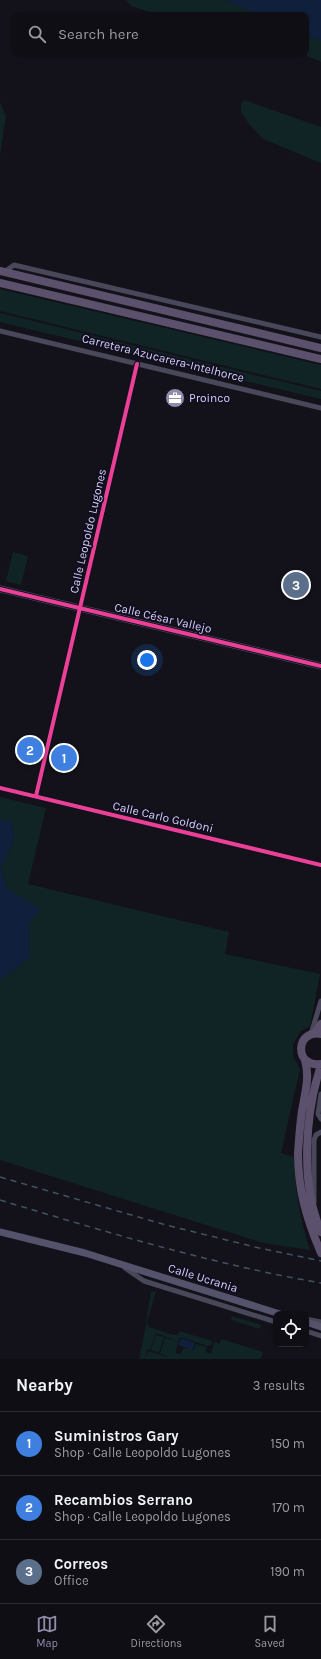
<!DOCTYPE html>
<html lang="en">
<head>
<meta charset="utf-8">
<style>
	:root { --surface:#0e0e14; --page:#1c1c22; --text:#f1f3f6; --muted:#9b9ca0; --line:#2e2e34; --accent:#918cac }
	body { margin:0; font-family:Karla,sans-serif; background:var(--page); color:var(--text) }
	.controls { position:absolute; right:12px; bottom:12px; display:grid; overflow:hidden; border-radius:8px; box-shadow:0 1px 3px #0004 }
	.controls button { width:36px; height:36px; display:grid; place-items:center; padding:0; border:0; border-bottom:1px solid var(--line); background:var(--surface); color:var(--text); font:20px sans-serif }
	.you { position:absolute; left:147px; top:660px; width:14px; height:14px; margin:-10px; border:3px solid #fff; border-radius:50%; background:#1a73e8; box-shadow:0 0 0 6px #1a73e833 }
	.badge { display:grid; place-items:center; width:26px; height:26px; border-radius:50%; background:var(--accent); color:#fff; font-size:13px; font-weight:700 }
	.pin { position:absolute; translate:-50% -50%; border:2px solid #fff; box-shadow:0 1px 4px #0006 }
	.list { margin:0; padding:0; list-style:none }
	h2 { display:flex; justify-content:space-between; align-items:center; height:52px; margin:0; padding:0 16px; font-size:17px }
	h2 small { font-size:13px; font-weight:400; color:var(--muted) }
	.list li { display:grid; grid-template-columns:26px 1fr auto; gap:12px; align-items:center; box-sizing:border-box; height:64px; padding:0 16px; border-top:1px solid var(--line) }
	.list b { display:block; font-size:15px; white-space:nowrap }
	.list p { margin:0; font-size:13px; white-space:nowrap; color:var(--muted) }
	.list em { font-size:13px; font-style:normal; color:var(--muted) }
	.icon { flex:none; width:22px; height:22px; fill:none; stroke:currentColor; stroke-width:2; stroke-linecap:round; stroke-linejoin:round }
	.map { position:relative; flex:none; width:321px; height:1359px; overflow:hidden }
	.search { position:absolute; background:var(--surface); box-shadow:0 1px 3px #0004; left:12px; right:12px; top:12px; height:44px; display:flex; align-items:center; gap:10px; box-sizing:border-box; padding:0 14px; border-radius:8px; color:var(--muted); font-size:15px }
	.sheet { height:244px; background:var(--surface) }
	nav { display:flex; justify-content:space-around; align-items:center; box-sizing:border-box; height:56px; border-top:1px solid var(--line); background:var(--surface); font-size:11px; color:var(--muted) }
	nav a { display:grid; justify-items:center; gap:2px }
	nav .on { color:var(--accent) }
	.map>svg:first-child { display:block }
	.green { fill:#112425 }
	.water { fill:#10203c }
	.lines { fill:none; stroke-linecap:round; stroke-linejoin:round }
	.street { stroke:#49475a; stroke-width:5 }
	.secondary { stroke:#55536c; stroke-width:7 }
	.primary { stroke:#5c516c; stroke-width:8 }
	.rail { stroke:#425362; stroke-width:1.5; stroke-dasharray:6 5; stroke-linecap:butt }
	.cycleway-casing { stroke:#110e1e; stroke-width:6 }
	.cycleway { stroke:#ea4096; stroke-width:4 }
	.labels { text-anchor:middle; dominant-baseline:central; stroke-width:3.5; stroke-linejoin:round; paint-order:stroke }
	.street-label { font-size:12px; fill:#d5cefb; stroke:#110e1e }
	.poi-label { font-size:12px; fill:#d5cefb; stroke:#110e1e; text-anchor:start }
</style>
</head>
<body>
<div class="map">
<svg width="321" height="1359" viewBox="0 0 321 1359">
	<rect width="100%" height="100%" fill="#13121a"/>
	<path class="green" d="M126,0H226L259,15H159L131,6Z
		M306,35L321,41V62L301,53H306Z
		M244,100L321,127V163L263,139L249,124L241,112V104Z
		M0,102L6,116L0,155Z
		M0,289L321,365V389L0,311Z
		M0,313L321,391V399L0,322Z
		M13,552L28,556L21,585L6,581Z
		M0,797L46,808L28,884L229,932L225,954L320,974L310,1026L300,1032L293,1044V1056L300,1069L281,1153L294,1157C295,1189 300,1219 310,1250L263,1243L0,1160V980L30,957L29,924L7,889L1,868L14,840L12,822L0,820Z
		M151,1291L156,1292L147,1322L149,1327L173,1335H178L179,1331L212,1341L211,1345H209L208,1346L180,1337L175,1353L180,1354L184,1348L194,1350L196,1344L207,1347L205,1352L211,1354L214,1342L220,1344L221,1339L263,1352L261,1359H145L148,1351L168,1357L160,1353L165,1338L174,1340L156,1333L150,1350L147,1349L145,1359H139L145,1331Z
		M232,1316L261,1325L260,1329L231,1320Z
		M156,1335L164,1337L159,1353L151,1350Z"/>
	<path class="water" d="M226,0H321V41L306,35V15H259Z
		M0,820L12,822L14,840L1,868L7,889L41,909L29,924L30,957L0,980Z
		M181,1338L195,1343L193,1350L178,1345Z"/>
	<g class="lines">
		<path class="street" d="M4,272L14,265L321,337
			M0,331L321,408
			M0,788L321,865
			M36,796L137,364
			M311,1034L321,1001
			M321,1094L318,1114L321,1119
			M314,1202V1140L316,1135L321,1132
			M125,1268L144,1281L276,1322
			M306,1319L321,1322
			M306,1331L321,1336"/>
		<path class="secondary" d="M0,589L321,666
			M0,1232L85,1253L280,1314
			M306,1322L321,1327"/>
		<path class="primary" d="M0,271L321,348
			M0,283L321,359
			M315,1033L321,1024
			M321,1034C295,1029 294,1068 321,1064
			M305,1060C310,1077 305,1093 302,1111C300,1124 299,1139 298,1153C298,1191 307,1220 321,1253
			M321,1065C305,1113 300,1184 321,1232"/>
		<path class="rail" d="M0,1177L166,1225L259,1248L321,1261
			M0,1200C106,1232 212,1264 321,1283"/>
		<defs>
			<path id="cycleway" d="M0,589L321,666
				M0,788L321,865
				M36,796L137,364"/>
		</defs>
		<use href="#cycleway" class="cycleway-casing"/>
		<use href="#cycleway" class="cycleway"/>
	</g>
	<defs>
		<symbol id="office-disc" viewBox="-11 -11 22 22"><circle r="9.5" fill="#918cac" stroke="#110e1e"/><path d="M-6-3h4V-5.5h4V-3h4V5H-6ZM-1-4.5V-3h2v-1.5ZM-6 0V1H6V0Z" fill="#fff"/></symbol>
	</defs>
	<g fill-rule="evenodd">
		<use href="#office-disc" x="164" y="387" width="22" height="22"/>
	</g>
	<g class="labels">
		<g class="street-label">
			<text transform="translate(163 358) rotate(14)">Carretera Azucarera-Intelhorce</text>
			<text transform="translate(88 531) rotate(-77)">Calle Leopoldo Lugones</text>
			<text transform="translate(163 618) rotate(13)">Calle César Vallejo</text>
			<text transform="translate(163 817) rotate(13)">Calle Carlo Goldoni</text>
			<text transform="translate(203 1278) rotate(17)">Calle Ucrania</text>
		</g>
		<g class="poi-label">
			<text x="189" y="398">Proinco</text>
		</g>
	</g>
</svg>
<div class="controls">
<button><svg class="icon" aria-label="locate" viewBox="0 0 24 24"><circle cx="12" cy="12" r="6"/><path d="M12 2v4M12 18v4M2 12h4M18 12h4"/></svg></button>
</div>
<div class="you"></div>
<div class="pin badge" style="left:64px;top:758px;background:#3f7fe0">1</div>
<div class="pin badge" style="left:30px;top:750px;background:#3f7fe0">2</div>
<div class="pin badge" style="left:296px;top:585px;background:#5c6f8a">3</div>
<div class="search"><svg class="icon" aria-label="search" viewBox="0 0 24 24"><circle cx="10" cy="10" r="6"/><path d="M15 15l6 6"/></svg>Search here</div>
</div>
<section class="sheet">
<h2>Nearby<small>3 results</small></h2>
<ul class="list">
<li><span class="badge" style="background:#3f7fe0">1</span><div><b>Suministros Gary</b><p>Shop · Calle Leopoldo Lugones</p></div><em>150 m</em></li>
<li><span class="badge" style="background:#3f7fe0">2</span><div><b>Recambios Serrano</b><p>Shop · Calle Leopoldo Lugones</p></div><em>170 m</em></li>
<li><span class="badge" style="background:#5c6f8a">3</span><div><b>Correos</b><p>Office</p></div><em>190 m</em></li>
</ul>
</section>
<nav>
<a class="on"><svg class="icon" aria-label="map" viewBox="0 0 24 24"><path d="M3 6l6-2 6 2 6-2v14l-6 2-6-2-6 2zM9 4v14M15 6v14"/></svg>Map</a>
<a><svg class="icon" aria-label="directions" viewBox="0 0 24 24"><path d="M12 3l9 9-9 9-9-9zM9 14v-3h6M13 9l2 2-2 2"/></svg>Directions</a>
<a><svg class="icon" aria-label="saved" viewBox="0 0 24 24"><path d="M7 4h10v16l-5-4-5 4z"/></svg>Saved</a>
</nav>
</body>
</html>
